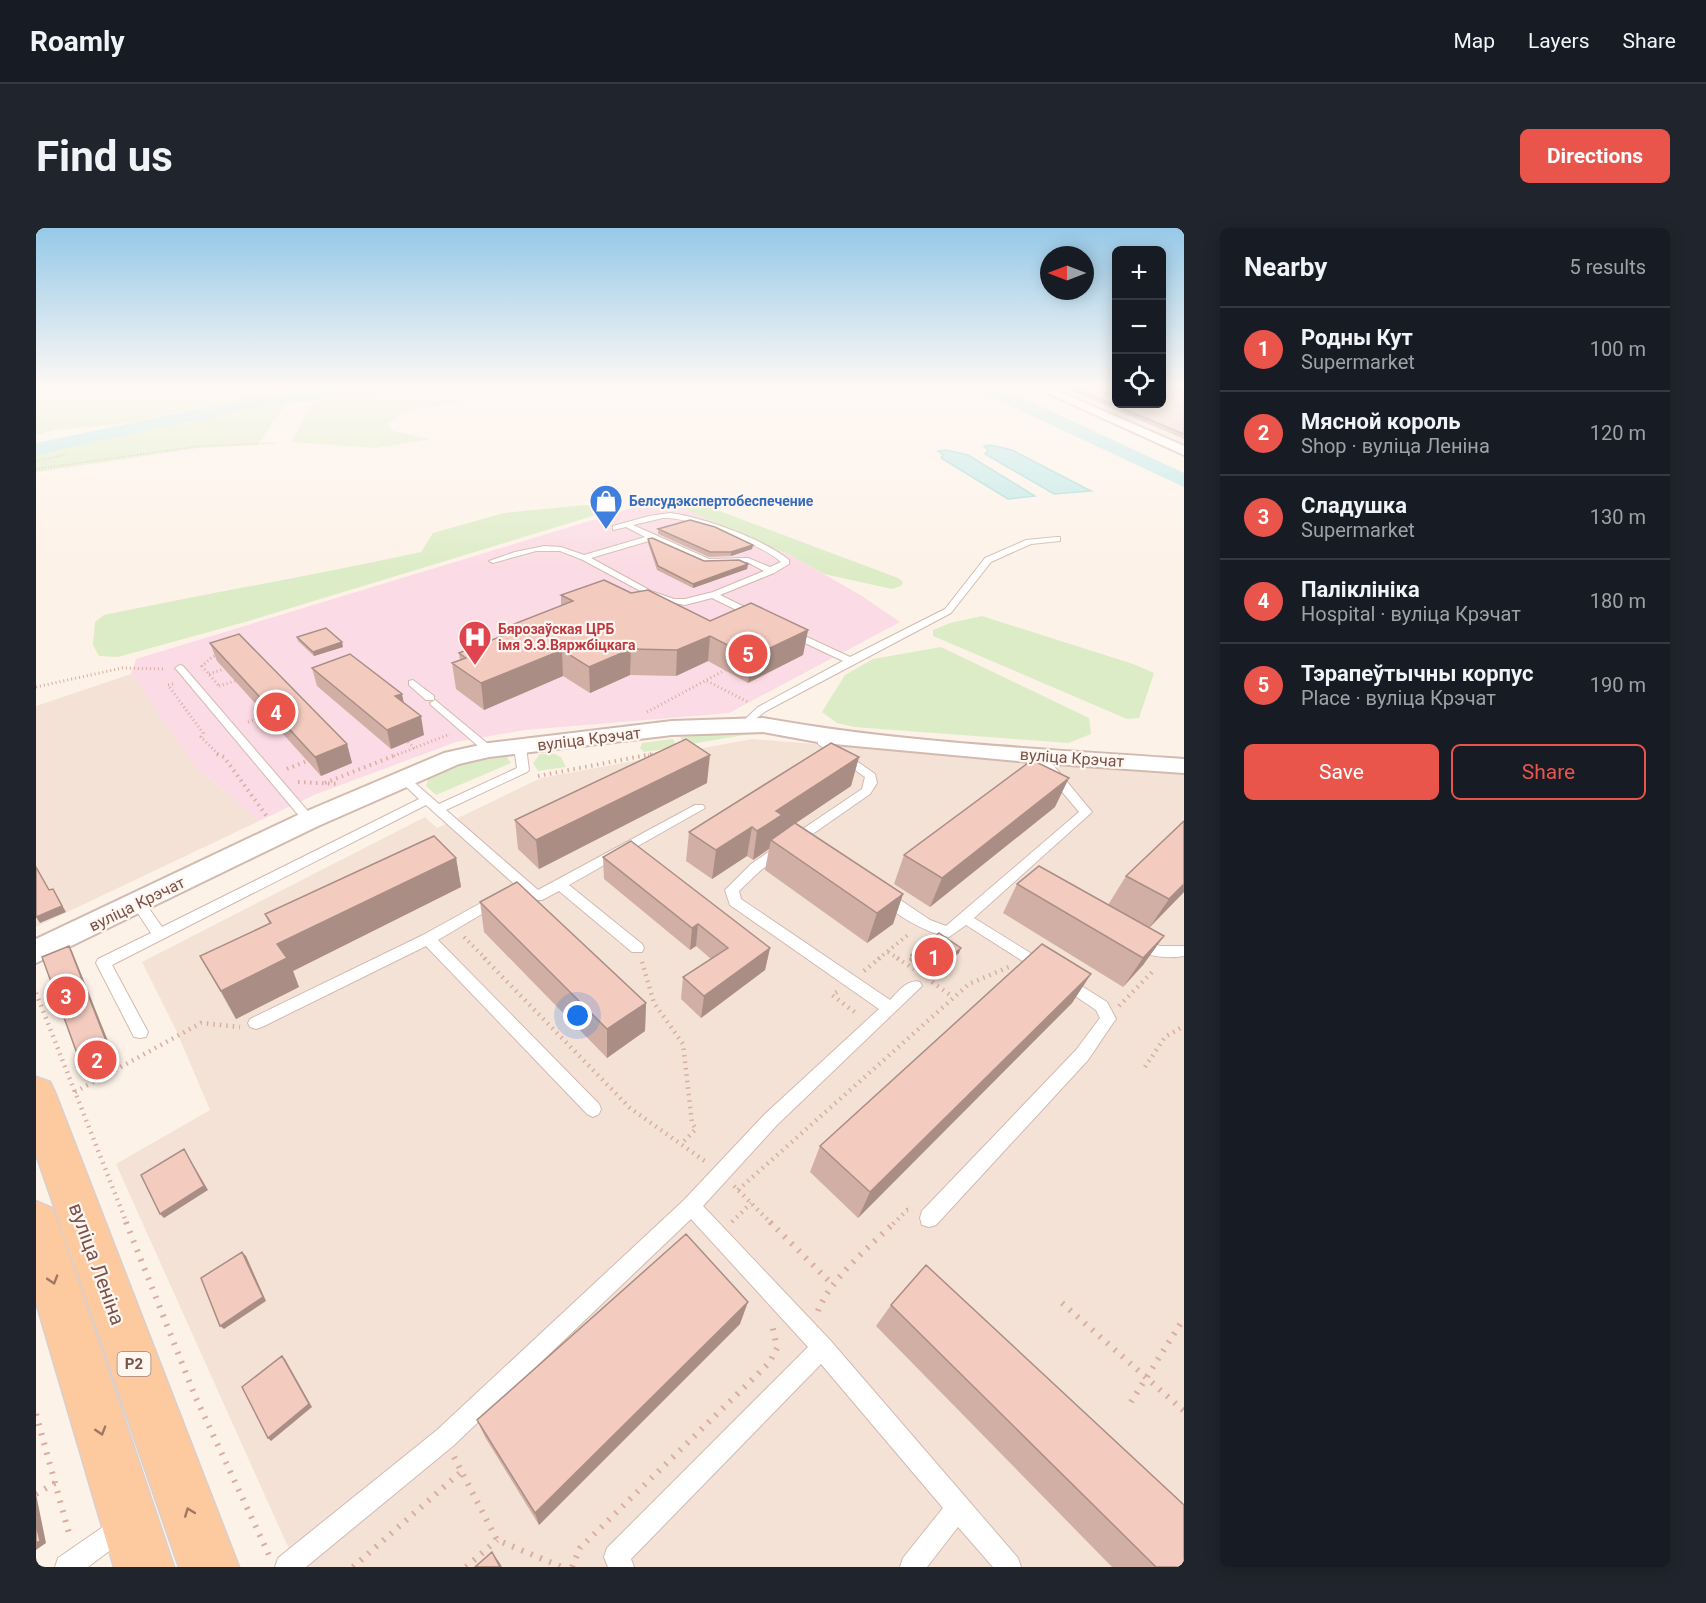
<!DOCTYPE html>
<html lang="en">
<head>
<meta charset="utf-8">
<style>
	:root { --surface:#171b24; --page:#20242c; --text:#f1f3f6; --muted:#9ea1a6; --line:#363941; --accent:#e9544b }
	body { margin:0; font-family:Roboto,sans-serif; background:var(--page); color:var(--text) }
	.controls { position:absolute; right:18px; top:18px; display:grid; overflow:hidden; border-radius:9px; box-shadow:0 3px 15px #0003 }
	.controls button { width:54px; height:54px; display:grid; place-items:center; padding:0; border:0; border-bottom:2px solid var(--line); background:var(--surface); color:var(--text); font:30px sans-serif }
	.compass { position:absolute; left:1004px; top:18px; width:54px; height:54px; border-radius:50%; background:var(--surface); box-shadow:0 3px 15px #0003; rotate:270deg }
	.you { position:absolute; left:542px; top:788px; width:21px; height:21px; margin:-15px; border:4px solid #fff; border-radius:50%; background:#1a73e8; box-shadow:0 0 0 9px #1a73e833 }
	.badge { display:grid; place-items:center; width:39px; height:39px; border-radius:50%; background:var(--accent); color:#fff; font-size:20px; font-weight:700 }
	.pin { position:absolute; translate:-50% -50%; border:3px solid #fff; box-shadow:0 2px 6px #0006 }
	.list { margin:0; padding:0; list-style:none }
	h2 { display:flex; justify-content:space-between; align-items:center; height:78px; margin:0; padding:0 24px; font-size:26px }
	h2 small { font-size:20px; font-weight:400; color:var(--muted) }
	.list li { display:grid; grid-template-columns:39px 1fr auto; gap:18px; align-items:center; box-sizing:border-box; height:84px; padding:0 24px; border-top:2px solid var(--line) }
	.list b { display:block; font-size:22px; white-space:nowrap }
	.list p { margin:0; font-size:20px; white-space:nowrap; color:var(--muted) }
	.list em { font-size:20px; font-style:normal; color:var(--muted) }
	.actions { display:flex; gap:12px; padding:18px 24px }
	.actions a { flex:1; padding:14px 0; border:2px solid var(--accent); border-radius:9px; text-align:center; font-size:21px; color:var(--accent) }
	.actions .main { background:var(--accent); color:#fff }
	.icon { flex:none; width:33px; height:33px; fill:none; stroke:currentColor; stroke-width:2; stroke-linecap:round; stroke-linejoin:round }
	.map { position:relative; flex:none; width:1148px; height:1339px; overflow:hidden; border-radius:9px }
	header { display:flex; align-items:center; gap:36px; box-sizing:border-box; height:84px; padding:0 30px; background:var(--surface); border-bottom:2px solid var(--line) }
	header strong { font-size:28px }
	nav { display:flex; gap:33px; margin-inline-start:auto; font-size:21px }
	.intro { display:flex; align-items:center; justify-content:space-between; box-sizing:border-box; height:144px; padding:0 36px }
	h1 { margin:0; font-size:42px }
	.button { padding:15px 27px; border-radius:9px; background:var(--accent); color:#fff; font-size:21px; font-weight:700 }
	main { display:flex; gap:36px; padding:0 36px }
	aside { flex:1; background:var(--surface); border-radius:9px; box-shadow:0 3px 15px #0003 }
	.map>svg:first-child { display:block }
	.residential { fill:#f5e2d6 }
	.medical { fill:#fbdbe5 }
	.green { fill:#dcecc6 }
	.water { fill:#bce8e7; stroke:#a2dad9; stroke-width:1.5 }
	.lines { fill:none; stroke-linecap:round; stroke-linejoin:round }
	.river { fill:#bce8e7; fill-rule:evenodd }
	.lane-casing { stroke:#d3bab0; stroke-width:2 }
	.street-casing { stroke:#d3bab0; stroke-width:4 }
	.primary-casing { stroke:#d9cfcd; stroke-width:3 }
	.path-far4 { stroke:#d9aea2; stroke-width:1.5; stroke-dasharray:1 2; stroke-linecap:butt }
	.path-far3 { stroke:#d9aea2; stroke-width:3; stroke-dasharray:1 3; stroke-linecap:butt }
	.path-far2 { stroke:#d9aea2; stroke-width:4; stroke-dasharray:1.5 4.5; stroke-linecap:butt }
	.path-far1 { stroke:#d9aea2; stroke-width:4.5; stroke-dasharray:1.5 5; stroke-linecap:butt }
	.path { stroke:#d9aea2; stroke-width:6; stroke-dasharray:2 8; stroke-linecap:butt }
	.lane { fill:#fff; fill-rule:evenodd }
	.street { fill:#fff; fill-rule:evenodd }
	.primary { fill:#fdcaa0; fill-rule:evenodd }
	.wall { fill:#d1afa4 }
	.shaded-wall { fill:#aa8e86 }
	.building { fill:#f3cbbf; stroke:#aa8e86; stroke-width:1.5 }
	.oneway { stroke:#a17764 }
	.labels { text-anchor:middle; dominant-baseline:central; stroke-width:4.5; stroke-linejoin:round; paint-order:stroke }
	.far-shop-label { font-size:14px; font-weight:bold; fill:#366cbe; stroke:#fff6f0; text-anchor:start }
	.far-health-label { font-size:14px; font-weight:bold; fill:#be3a42; stroke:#fff6f0; text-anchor:start }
	.shield { fill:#fff6f0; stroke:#a1847c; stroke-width:1.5 }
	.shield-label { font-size:15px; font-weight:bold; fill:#79534b }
	.street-label { font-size:16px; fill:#79534b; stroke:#fff6f0 }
	.near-street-label { font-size:20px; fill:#79534b; stroke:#fff6f0 }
</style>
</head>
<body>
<header>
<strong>Roamly</strong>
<nav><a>Map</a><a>Layers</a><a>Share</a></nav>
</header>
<div class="intro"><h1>Find us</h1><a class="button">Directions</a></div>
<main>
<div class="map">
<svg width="1148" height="1339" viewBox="0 0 1148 1339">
	<rect width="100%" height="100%" fill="#fdf2e8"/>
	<path class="residential" d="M1007,158H1080V176H1126L1148,158V220Z
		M95,446L160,539L223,593L0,699V478Z
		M716,511L1148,545V1339H261L80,936L174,882L140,802L106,734L389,589L401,600L505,550Z"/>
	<path class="medical" d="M626,271L756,328L826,368L864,394L693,485L489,502L420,514L278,567L223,593L160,539L95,446L100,431Z"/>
	<path class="green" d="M0,158H329L172,178L91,195L19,202L0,207Z
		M399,158H678L641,171H625L604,160L580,159L538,167L513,163L474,164L368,184L351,196L357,203L393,211L340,220L255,214L280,171Z
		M242,174L250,176L221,217L163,220L0,244V226L165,188Z
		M649,270L862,350L867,354L865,358L856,361L788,346L756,328L626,271Z
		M548,277L583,280L209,394L82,429L63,428L57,417L59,394L68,387C173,365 280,347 385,324L397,305L468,285Z
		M946,388L1097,436L1118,445L1103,490L1091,491L897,408V402L914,395Z
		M905,419L1053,490L1055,506L1032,515L818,499L801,495L786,484L809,447L837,431Z
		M725,503L724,506L708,507L649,517L644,509Z
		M637,511L641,519L608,524L604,520L606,515Z
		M504,526H519L525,529L530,539L502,543L497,535Z
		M463,529H471L475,535L400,567L390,558L393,549L410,540Z"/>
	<path class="water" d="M955,217L976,222L1055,263L1018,266L949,226L952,222L948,218Z
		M910,222L932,227L999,268L972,271L905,230L907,227L902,223Z"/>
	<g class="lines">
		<path class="river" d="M316,158H362L354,163L210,181L0,227V215L210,171Z
			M930,158H952L993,173L1148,245V259L981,181L932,161Z"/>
		<defs>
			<path id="lane" d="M634,285C666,289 728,311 753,332V336L738,345L684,367L723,386V390H717L676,370L649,377L621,372L547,332L524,323H500L457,335L453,333L479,324L508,318L525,319L548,327L609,309L590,299L577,302V298L613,288ZM627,290C653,288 725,316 745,334L734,339L712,330L673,331L597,297ZM616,312L669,335L711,334L728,343L677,364L649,371H638L615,363L555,330Z
				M1021,309H1024V313L995,316L955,334L915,385L730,483L709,499L704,496L722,479L807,433L750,406V402H756L814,429L909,381L949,330L990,312Z
				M144,437L147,438L277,589L279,592L277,595H269L141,442L139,440Z
				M377,452L398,468V472H390L373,457V453Z
				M399,472L457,520V524H449L395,477L394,475Z
				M787,505L792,508V513L839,546L841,555L834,566L725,642L703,663L705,671L854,772C862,764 872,750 884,754L886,758L741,897L667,978L794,1112L982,1330L985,1339H957L922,1299L891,1339H864L867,1330L907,1280L785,1136L595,1331L598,1339H572L568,1329L571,1320L772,1119L655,991L417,1218L270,1339H239L242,1330L401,1202L648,972L729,886L843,781L694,677L689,662L715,636L826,561L829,549L782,516V508Z
				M484,516L490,519L493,542L491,544L410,582L502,662L659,577H667L669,580L533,657L606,716L608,720L606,724H596L523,663L506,672H496L390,577L76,737L112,804L110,809L104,810L98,809L60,735L62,731L115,705L95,675L97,672H107L126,699L383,571L364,553L362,551L364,549H372L403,576L481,540L478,519Z
				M1004,525L1008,526L1056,584L938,690L1012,736L1014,740L1012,744L1007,746L930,697L913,709C892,706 854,685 842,668L849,663L854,665L894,692L910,698L1043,584L1002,535L998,528Z
				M461,666L466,668L468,671L466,674L402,712L563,876L565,881L563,886L557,889L551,886L390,718L226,799L220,801L214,799L212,795L214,791L387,707Z
				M1101,710L1124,718H1148V728C1132,731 1104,729 1094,715L1096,711Z
				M1028,747L1071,774L1080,791L1077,795L1052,832L900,997L893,999L886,997L884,990L886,983L1040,822L1064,790L1060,782L1023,757L1021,753L1023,749Z
				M85,1288L93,1292L97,1300L93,1308L52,1339H19L22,1330L77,1292Z"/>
			<path id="street" d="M996,158H1010L1148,218V227Z
				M727,490C865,515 1008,521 1148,531V545L1004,535L787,515L727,504L636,507L453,529L423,536L282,598L0,735V711L264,586L408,525L453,515L636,493Z"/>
			<path id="primary" d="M0,849L14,854L20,867L203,1339H143L0,926Z
				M0,973L16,980L23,996L138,1339H78L0,1074Z"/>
		</defs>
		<use href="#lane" class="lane-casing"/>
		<use href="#street" class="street-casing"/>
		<use href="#primary" class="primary-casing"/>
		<path class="path-far4" d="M0,233L32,226
			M0,241L164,218L239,215"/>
		<path class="path-far3" d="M173,446L188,441
			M671,453L712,474
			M137,456L132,457L167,505L165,509L184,528
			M182,457L166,438L176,429L184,426
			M183,458L199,453
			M0,459L86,440L128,441
			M611,484L689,442
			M212,494L231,488
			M372,514L379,521
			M358,528L414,506
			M608,528L624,525"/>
		<path class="path-far2" d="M181,526L188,529L232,590
			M251,541L271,533
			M502,548L616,526
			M262,554L302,556
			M289,555L362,526
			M428,709L450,731
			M852,724L863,731
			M842,731L873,706"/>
		<path class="path-far1" d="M448,730L594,880L670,934
			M861,730L878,741
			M606,734L618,775L647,816L656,895L660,901L646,915
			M828,743L844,730
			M896,754L917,769
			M801,764L796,767L821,786
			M0,765L91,996
			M1083,778L1118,742
			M1109,839L1129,809L1148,798
			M39,864L165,795L204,799
			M698,958L736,996
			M702,962L933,756L975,738
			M696,994L715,975
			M857,996L871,982H877"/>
		<path class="path" d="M90,994L159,1168L233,1327
			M734,994L797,1057
			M1026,1075L1148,1183
			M782,1083C794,1051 834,1018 859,994
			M1095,1174L1148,1090
			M0,1186L34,1309
			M418,1229L461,1312L526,1339
			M0,1266L19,1255
			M317,1339L426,1243
			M430,1339L461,1312
			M536,1339L544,1320L733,1135L741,1120L736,1096"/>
		<use href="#lane" class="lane"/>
		<use href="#street" class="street"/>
		<use href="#primary" class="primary"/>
	</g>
	<path class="wall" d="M1024,158H1148V211Z
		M622,301L717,317L716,321L695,328L673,329L622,306Z
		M612,311L668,333L712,336L711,341L657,360L621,342L612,315Z
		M595,365L674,393L772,402L767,427L712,455L672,433L640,448L594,447L554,465L527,448L448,482L420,461L416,435L424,432L423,425L479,403L478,396L525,378V367Z
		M261,409L307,419L278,428L262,413Z
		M174,415L311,516L316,535L285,548L181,433Z
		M276,440L367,474L388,507L355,521L281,458Z
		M823,529L815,558L759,595L867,666L857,696L831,715L729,642L733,621L717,632L711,628L676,651L650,633L653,604Z
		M671,555L503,641L482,621L479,592Z
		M1019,579L894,679L858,656L868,627Z
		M1148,593V664L1113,700L1128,708L1107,737L1087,759L967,685L981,656L1072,677L1090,648Z
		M567,629L734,720L729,742L665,790L645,771L647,749L675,731L660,718L654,722L568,651Z
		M420,630L425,659L257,743L263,759L200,791L164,728L233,695L229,686Z
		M444,674L610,775L609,803L571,830L448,704Z
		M923,725L895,748L873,732L875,727Z
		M1055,746L1036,775L822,990L774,944L784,918Z
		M855,1077L1148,1339H1076L840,1098Z
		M704,1096L503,1297L449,1209L441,1192Z"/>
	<path class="shaded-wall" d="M717,317L716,321L695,328V324Z
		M712,336L711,341L657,360V356Z
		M772,402L767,427L712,455L715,429Z
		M674,408L672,433L640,448L641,422Z
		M306,414L307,419L278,428L277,424Z
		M595,421L594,447L554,465L553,439Z
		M526,422L527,448L448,482L445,455Z
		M366,466L370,485L359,468Z
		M385,488L388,507L355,521L351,502Z
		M311,516L316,535L285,548L279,529Z
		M674,527L671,555L503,641L500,612Z
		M823,529L815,558L735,612L733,621L717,632L721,603L740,583Z
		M1033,550L1019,579L894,679L906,650Z
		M716,599L711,628L676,651L680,622Z
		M420,630L425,659L257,743L263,759L200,791L185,763L241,716Z
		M1148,656V664L1113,700L1133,671Z
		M17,661L30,684L4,695L0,689Z
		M867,666L857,696L831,715L841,685Z
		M662,696L660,718L654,722L656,700Z
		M1128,708L1107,737L1087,759L1107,730Z
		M33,718L36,723L80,833L51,847L47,842Z
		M734,720L729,742L665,790L668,768Z
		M925,720L923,725L895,748L897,743Z
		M1055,746L1036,775L822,990L834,964Z
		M610,775L609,803L571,830V801Z
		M148,921L172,962L128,990L124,986Z
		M206,1024L210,1028L230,1073L188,1101L184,1098Z
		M712,1074L704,1096L503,1297L499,1285Z
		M246,1128L249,1131L276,1179L235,1213L232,1210Z
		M0,1266L10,1315L0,1322Z
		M456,1324L463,1334L466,1339H464Z"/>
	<path class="building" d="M1033,158H1080V176H1125V158H1148V206Z
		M654,292L679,299L717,317L695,324H674L622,301Z
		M616,310L668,333L703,332L712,336L657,356L622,338L612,311Z
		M568,352L595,365L612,362L674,393L715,375L772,402L715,429L674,408L641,422L595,421L553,439L526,422L445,455L416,435L430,430L423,425L486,400L478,396L537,373L525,367Z
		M290,400L306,414L277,424L261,409Z
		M203,406L311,516L279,529L174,415Z
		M314,426L366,466L359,468L385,488L351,502L276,440Z
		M650,511L674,527L500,612L479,592Z
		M795,515L823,529L740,583L746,587L721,603L716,599L680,622L653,604Z
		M996,532L1033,550L906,650L868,627Z
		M1148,593V656L1133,671L1090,648Z
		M759,595L867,666L841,685L735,612Z
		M398,608L420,630L241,716L251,730L185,763L164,728L235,695L229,686Z
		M595,613L734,720L668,768L647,749L692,720L662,696L656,700L567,629Z
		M1003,638L1128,708L1107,730L981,656Z
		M0,639L13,662L17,661L26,678L0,689Z
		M481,654L610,775L571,801L444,674Z
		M903,705L925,720L897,743L875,727Z
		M1006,716L1055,746L834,964L784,918Z
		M33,718L76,828L47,842L6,729Z
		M148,921L168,958L124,986L105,947Z
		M650,1006L712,1074L499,1285L441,1192Z
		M206,1024L227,1069L184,1098L165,1050Z
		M890,1037L1148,1277V1339H1120L855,1077Z
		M246,1128L273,1176L232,1210L206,1159Z
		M0,1295L4,1313L0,1315Z
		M456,1324L464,1339H439Z"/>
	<defs><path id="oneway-chevron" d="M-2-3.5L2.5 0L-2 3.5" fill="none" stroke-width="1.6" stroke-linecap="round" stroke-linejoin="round" transform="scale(1.5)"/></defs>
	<g class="oneway">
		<use href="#oneway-chevron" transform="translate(17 1052) rotate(73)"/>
		<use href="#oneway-chevron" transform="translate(65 1203) rotate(73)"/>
		<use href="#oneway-chevron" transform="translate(153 1284) rotate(-111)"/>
	</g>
	<linearGradient id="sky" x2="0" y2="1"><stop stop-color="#96c9e8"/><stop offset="0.46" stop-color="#fef9f5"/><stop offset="1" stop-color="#fef9f5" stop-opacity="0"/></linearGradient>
	<rect width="1148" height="345" fill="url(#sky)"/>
	<defs>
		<symbol id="shop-pin" viewBox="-11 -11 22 30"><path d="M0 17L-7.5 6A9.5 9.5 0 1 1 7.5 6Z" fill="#3f7fe0" stroke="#fff6f0"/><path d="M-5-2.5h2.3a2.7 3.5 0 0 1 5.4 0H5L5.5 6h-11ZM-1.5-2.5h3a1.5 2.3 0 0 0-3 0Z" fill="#fff"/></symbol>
		<symbol id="hospital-pin" viewBox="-11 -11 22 30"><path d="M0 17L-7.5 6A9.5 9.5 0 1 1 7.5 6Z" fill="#e0444e" stroke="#fff6f0"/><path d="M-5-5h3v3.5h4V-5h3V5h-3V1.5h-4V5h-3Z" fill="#fff"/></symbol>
	</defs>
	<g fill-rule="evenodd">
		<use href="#shop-pin" x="551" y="254" width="38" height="52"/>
		<use href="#hospital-pin" x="420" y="390" width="38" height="52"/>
	</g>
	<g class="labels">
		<g class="far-shop-label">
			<text x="593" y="273">Белсудэкспертобеспечение</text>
		</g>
		<g class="far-health-label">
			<text x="462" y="401">Бярозаўская ЦРБ<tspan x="462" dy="16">імя Э.Э.Вяржбіцкага</tspan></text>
		</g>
		<rect class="shield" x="81.5" y="1124" width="33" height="24" rx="4.5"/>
		<g class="shield-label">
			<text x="98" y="1136">Р2</text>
		</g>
		<g class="street-label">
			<text transform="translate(553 511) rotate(-7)">вуліца Крэчат</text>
			<text transform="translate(1036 530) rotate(4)">вуліца Крэчат</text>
			<text transform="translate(101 676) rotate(-26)">вуліца Крэчат</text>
		</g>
		<g class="near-street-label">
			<text transform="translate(61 1036) rotate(70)">вуліца Леніна</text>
		</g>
	</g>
</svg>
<div class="controls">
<button>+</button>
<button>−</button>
<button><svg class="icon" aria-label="locate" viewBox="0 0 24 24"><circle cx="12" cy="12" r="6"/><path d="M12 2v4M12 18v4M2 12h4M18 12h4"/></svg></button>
</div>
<svg class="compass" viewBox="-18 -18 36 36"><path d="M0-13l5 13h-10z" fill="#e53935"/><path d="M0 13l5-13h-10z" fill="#9ea1a6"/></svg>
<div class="you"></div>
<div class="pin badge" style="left:898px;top:729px">1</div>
<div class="pin badge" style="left:61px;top:832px">2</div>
<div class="pin badge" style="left:30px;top:768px">3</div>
<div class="pin badge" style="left:240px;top:484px">4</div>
<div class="pin badge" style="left:712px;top:426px">5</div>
</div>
<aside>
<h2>Nearby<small>5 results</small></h2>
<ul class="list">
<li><span class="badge">1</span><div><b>Родны Кут</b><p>Supermarket</p></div><em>100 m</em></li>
<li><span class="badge">2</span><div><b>Мясной король</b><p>Shop · вуліца Леніна</p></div><em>120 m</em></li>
<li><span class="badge">3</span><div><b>Сладушка</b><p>Supermarket</p></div><em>130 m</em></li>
<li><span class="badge">4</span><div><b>Паліклініка</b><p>Hospital · вуліца Крэчат</p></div><em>180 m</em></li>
<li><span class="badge">5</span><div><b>Тэрапеўтычны корпус</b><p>Place · вуліца Крэчат</p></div><em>190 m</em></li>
</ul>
<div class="actions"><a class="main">Save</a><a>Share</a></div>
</aside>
</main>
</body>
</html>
